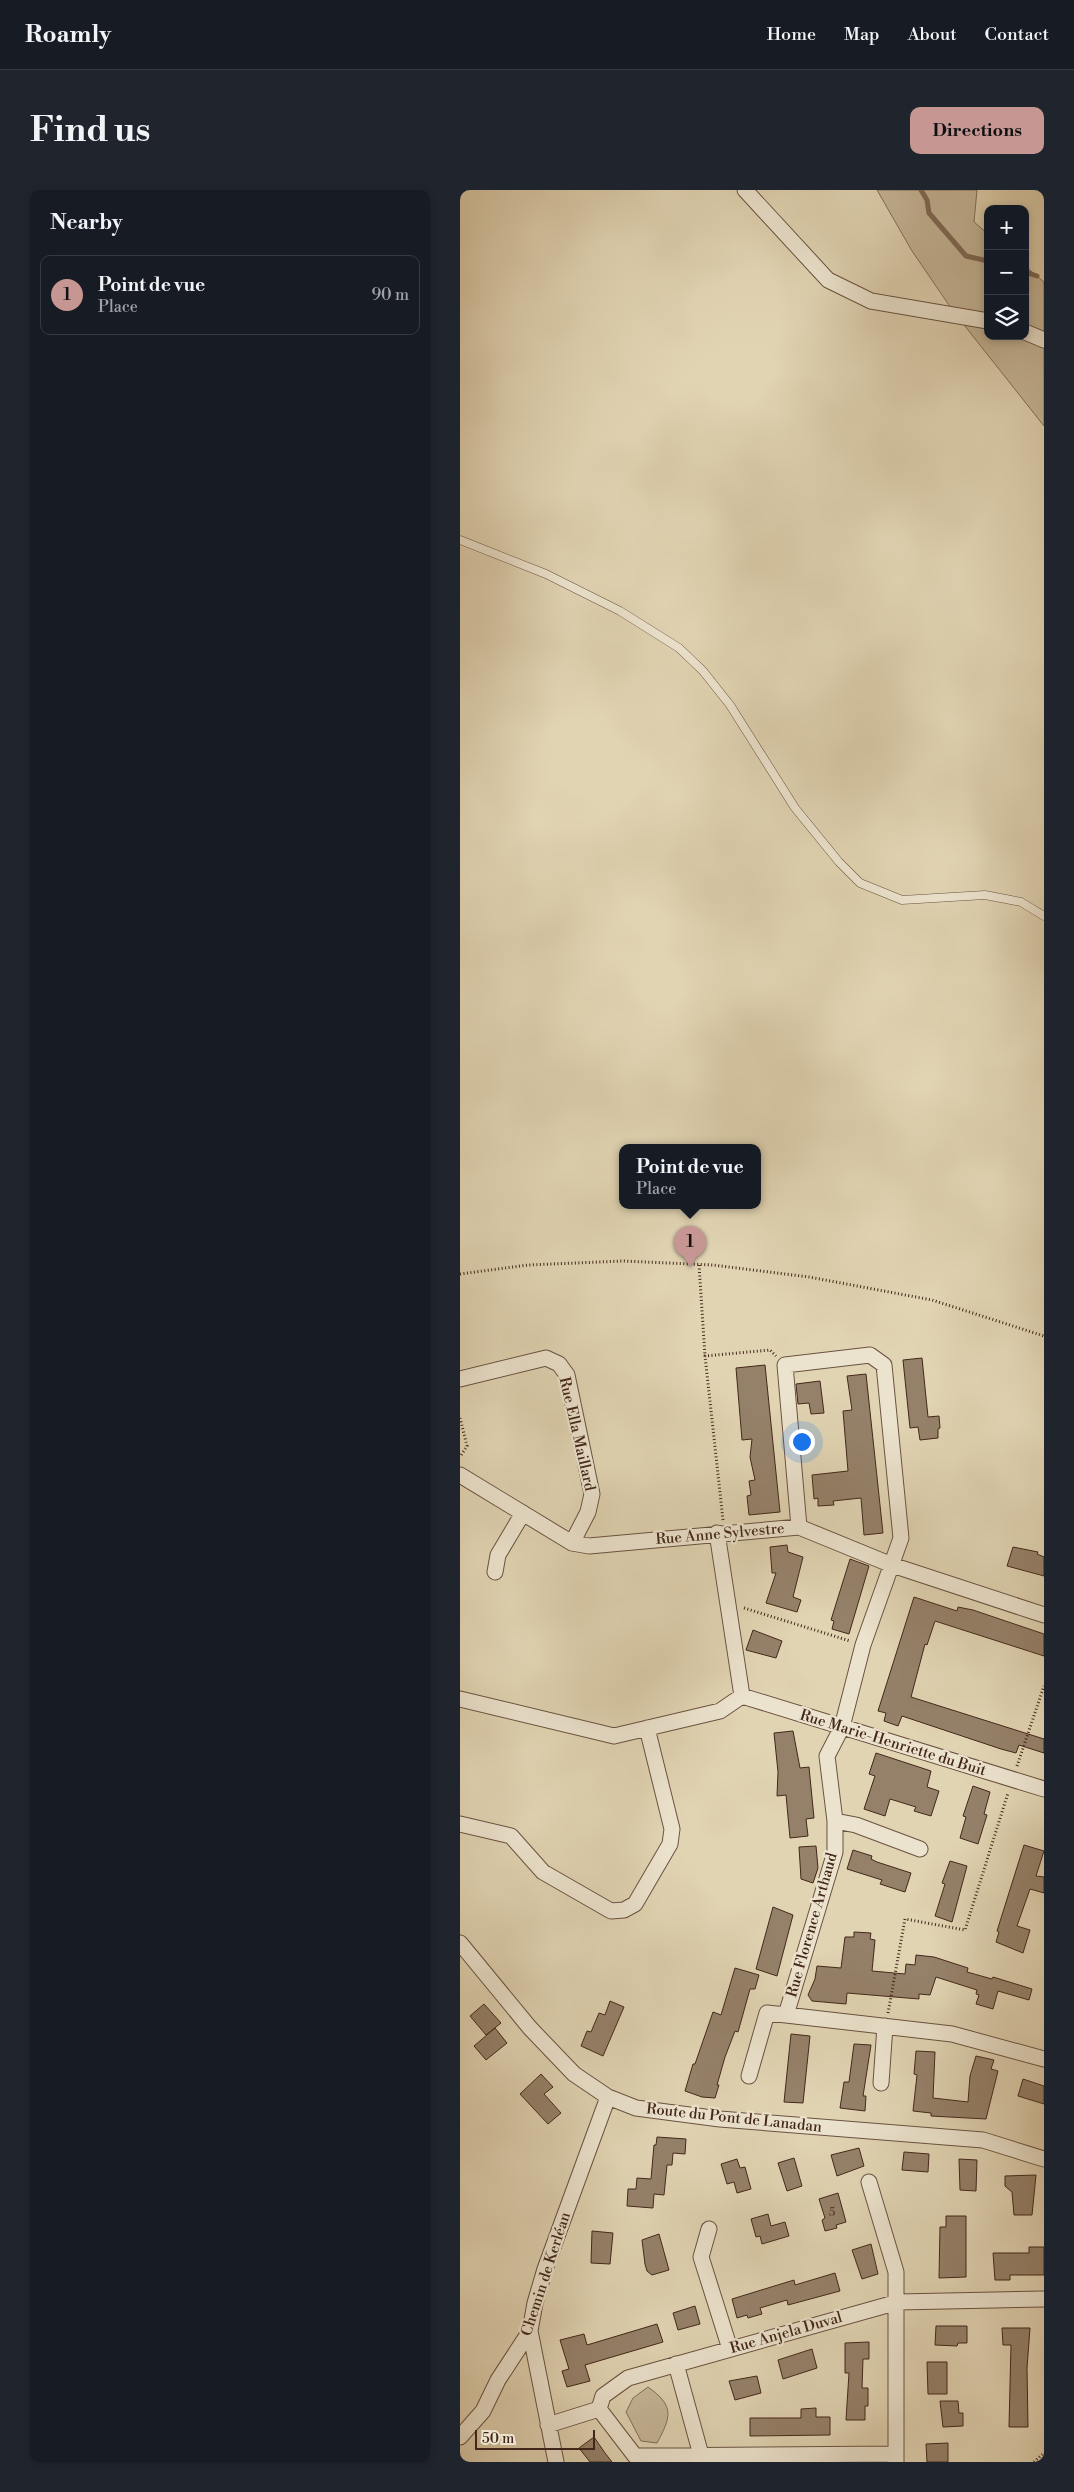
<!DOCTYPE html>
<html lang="en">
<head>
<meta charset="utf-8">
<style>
	:root { --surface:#171b24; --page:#20242c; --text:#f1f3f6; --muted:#9ea1a6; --line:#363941; --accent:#c59692 }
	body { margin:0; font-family:"Libre Bodoni",serif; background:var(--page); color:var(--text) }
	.controls { position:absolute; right:15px; top:15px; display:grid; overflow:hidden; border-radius:10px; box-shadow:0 2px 8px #0003 }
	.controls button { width:45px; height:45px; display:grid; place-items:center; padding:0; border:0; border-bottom:1px solid var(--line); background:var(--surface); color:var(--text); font:25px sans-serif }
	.scale { position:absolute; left:15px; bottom:12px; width:120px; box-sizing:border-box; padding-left:5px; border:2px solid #43271a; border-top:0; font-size:14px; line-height:18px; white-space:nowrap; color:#43271a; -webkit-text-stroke:4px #ece3ce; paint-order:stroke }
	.you { position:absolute; left:341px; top:1251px; width:18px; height:18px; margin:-12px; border:4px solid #fff; border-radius:50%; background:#1a73e8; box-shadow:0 0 0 8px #1a73e833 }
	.badge { display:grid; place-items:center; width:32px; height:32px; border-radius:50%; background:var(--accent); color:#111; font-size:16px; font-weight:700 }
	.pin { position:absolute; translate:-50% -41px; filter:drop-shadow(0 1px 2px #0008) }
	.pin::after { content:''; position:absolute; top:26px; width:18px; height:15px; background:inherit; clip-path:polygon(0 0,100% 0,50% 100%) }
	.popup { position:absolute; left:159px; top:954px; width:142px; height:65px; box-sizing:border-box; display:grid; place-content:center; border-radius:10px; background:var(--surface); filter:drop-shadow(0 1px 4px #0005); font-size:16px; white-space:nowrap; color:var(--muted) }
	.popup b { font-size:19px; color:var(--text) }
	.popup::after { content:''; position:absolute; left:50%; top:100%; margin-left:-10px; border:10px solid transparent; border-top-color:var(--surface) }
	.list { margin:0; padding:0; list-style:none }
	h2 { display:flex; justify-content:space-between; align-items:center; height:65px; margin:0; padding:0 20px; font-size:21px }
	h2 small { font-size:16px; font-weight:400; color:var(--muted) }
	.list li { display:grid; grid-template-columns:32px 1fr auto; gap:15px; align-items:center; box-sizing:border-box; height:80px; margin:0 10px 10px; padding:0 10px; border:1px solid var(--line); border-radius:10px }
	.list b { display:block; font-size:19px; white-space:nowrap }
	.list p { margin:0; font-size:16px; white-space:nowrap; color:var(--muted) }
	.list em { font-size:16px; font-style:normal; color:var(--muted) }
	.icon { flex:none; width:28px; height:28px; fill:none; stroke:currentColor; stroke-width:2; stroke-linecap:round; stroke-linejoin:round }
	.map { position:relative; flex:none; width:584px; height:2272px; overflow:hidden; border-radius:10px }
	header { display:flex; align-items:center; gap:30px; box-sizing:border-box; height:70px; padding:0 25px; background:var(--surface); border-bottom:1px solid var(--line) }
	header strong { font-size:24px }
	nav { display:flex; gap:28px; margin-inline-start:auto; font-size:18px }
	.intro { display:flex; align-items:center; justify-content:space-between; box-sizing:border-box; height:120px; padding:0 30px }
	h1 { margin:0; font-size:35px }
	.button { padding:12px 22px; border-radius:10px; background:var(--accent); color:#111; font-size:18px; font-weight:700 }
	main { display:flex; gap:30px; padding:0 30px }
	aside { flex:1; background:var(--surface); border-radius:10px; box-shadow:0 2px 8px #0003 }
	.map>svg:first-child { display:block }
	.green { fill:#c6b799; stroke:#846f5a }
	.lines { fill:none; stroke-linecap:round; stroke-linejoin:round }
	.stream { stroke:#816b57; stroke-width:5 }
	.building { fill:#95816a; stroke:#43271a }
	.lane-casing { stroke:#6a5240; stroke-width:9 }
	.street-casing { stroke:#6a5240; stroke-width:17 }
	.path { stroke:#43271a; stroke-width:3; stroke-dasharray:1 2.5; stroke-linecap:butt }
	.lane { stroke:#ece3ce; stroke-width:8 }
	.street { stroke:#ece3ce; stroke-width:15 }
	.labels { text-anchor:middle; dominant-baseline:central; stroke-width:4.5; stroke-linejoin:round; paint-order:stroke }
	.number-label { font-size:12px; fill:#583e2e }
	.street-label { font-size:15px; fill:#43271a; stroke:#ece3ce }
</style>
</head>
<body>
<header>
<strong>Roamly</strong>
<nav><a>Home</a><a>Map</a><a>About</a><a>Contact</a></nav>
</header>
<div class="intro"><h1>Find us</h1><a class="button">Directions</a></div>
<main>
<aside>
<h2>Nearby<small></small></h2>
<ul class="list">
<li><span class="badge">1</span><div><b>Point de vue</b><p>Place</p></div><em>90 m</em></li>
</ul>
</aside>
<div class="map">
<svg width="584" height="2272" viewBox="0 0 584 2272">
	<rect width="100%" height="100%" fill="#e1d4b3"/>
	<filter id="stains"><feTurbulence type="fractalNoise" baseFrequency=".004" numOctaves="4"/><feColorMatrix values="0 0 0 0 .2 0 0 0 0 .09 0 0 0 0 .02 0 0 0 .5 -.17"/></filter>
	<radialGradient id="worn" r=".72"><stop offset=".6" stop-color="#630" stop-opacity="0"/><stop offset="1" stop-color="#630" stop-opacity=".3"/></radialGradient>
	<path class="green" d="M417,0H517L514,32L528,44V146H565V76L584,92V236L493,121L452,61Z
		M188,2197C215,2216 211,2227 197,2253L181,2251L166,2222L173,2208Z"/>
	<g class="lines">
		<path class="stream" d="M461,0L467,10L469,23L506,66L528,71
			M565,82L577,86"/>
	</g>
	<path class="building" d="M462,1168L468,1227L479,1226L480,1238L478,1239V1248L460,1250L458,1237L450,1238L443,1170Z
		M305,1175L320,1322L289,1325L287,1306L291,1305L289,1291L295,1290L290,1267L292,1249L282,1250L276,1178Z
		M406,1184L423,1343L404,1345L401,1308L373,1311L374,1315L358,1316V1308L354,1309L352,1285L388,1281L383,1221L392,1220L387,1186Z
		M360,1191L364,1223L351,1224L349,1213L338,1214L336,1194Z
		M327,1355L328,1362L343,1367L333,1407L341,1410L337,1422L306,1413L316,1383H312L310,1357Z
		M553,1357L578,1362L577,1364L584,1367V1386L547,1376Z
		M390,1369L409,1376L389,1444L372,1439L374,1431L371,1430Z
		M454,1407L497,1421L498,1417L513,1420L584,1444V1466L475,1431L467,1455L465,1454L451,1507L584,1549V1563L559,1555L556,1563L541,1559L442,1526L438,1536L424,1531L426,1523L418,1521Z
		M293,1440L322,1451L316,1468L286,1460Z
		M333,1541L340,1578L349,1577L354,1628L346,1629L348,1646L330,1648L326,1605L317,1606L318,1582L314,1543Z
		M416,1563L471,1581L467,1597L479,1601L471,1626L454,1621L456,1617L430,1609L425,1626L404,1619L415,1586L409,1584Z
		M513,1596L530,1602L524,1624L527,1625L518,1654L500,1648L506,1627L503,1626Z
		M564,1655L584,1661L576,1686L584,1687V1703L570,1699L557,1736L570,1740L563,1763L536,1752L539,1742L537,1741Z
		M356,1656L358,1678L353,1693L341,1689L339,1657Z
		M393,1660L412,1666L411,1669L417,1672L451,1683L445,1702L420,1694L422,1690L387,1679Z
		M490,1671L507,1676L492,1732L475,1726L485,1694L482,1693Z
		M313,1717L333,1725L317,1786L296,1779Z
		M394,1742L411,1743L410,1749L415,1750L412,1781L445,1784L446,1774L455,1775L456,1765L474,1767L508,1778L507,1782L532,1789L533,1787L572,1799L569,1810L538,1801L533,1819L516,1814L519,1805L516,1804L517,1800L476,1787L470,1805L459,1804V1809L387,1803L386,1814L352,1811L348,1805L355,1789L357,1776L381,1778L385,1747H394Z
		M275,1778L299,1785L295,1799H290L278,1842L275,1841L265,1867L257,1895H259L255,1908L242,1907L225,1901L233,1874H235L253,1822L261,1825Z
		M150,1811L164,1817L143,1866L121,1856L127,1841L131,1842L139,1823L145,1825Z
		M24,1814L41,1833L26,1845L10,1826Z
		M35,1838L47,1853L26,1870L14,1856Z
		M331,1844L350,1846L343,1913L324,1912Z
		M394,1854L411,1855L403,1906H406L405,1921L380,1918L384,1892H389Z
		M456,1861L475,1862L473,1908L508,1912L510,1886L516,1866L534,1870L531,1879L538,1881L526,1929L471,1926V1923L453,1921L457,1885L454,1884Z
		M81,1884L93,1897L84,1904L101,1923L88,1934L60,1904Z
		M563,1889L584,1896V1914L558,1906Z
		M197,1947L226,1949L225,1964L213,1963L212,1975H207L204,2005L194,2004L193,2018L167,2016L168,1999H176L177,1988L191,1989L194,1955H196Z
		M399,1958L404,1976L377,1986L371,1965Z
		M444,1962L469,1964L468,1982L442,1980Z
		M334,1968L342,1996L327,2001L318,1973Z
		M277,1969L280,1978L285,1977L291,1999L277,2003L274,1992L267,1994L261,1974Z
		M499,1969L517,1970L516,2001L500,2000Z
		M576,1985L572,2025H554L552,2002L545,1996V1986Z
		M378,2003L386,2032L376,2035L377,2038L365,2041L362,2030L365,2028L359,2009Z
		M308,2024L311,2036L325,2032L329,2046L302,2054L300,2046L296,2047L291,2029Z
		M486,2026H506V2087L479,2088L480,2037H486Z
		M132,2041L153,2043L150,2074L131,2073Z
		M199,2044L209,2080L192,2085L187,2081L185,2074L182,2050Z
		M411,2054L418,2084L402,2089L392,2060Z
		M569,2057H584V2085H550V2090H535L533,2063H569Z
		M375,2083L380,2101L328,2115L327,2110L300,2118L302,2124L288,2128L287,2125L277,2128L272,2109L334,2090L335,2095Z
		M235,2116L240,2134L218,2140L213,2123Z
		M197,2134L203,2152L125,2175L130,2191L107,2197L102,2181L109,2179L100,2150L124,2144L127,2155Z
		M476,2136H507V2153H498L497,2156L475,2155Z
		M542,2138H570L567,2178L568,2237H549L551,2155H543Z
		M409,2152V2169H403L402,2198H408V2216H405V2230H386L389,2183H385V2153Z
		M352,2159L357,2178L323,2189L318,2170Z
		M467,2172H487V2204H468Z
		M297,2186L301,2203L275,2210L269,2191Z
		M480,2211H498L499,2223H503V2236L483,2237Z
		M356,2218V2227H370V2245L290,2246V2228H341V2219Z
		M134,2247L145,2263L152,2272H130L119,2258Z
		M488,2253V2272H467L466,2254Z"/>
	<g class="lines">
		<defs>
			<path id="lane" d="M0,350L86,384L160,421L219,458L243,481L270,515L335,618L379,672L400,693L442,710L525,705L561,712L584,726"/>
			<path id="street" d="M285,0L368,90L411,111L528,131
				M565,142L584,150
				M0,1189L86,1168L99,1174L107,1185L132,1304L128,1322L112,1353
				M0,1285L112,1353L129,1356L339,1337L432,1375L584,1425
				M339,1337L325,1175L410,1165L424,1175L441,1348L403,1455L382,1537L367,1566L375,1631V1662L326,1825L492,1844L584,1869
				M257,1343L282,1506L584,1599
				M35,1382L38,1365L63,1323
				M0,1509L154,1546L260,1521L282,1506
				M375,1631L396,1635L460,1659
				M0,1634L51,1646L83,1682L151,1721L164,1720L175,1714L210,1654L212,1639L187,1538
				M0,1753L70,1838L114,1884L148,1907L176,1918L260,1929L523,1950L584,1969
				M289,1886L307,1823L326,1825
				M421,1893L425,1836
				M409,1992L436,2082V2272
				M249,2039L241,2067L270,2159
				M70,2141L96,2272
				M216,2174L241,2265
				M139,2219L143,2206L168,2188L438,2112L584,2109
				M139,2219L175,2266L436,2264
				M88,2235L139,2219
				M0,2247L23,2221L38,2190L70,2141L75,2113L85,2079L148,1907"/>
		</defs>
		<use href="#lane" class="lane-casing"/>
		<use href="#street" class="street-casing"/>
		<path class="path" d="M239,1075L245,1166
			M0,1084L68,1075L163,1071L253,1075L349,1087L472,1110L584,1146
			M0,1228L7,1256L0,1267
			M263,1330L245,1166L310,1160L316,1166
			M284,1418L390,1451
			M557,1576L584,1496
			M428,1823L445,1729L505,1740L548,1603
			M574,2272L584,2263"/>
		<use href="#lane" class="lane"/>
		<use href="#street" class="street"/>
	</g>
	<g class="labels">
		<g class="number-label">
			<text x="372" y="2022">5</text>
		</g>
		<g class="street-label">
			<text transform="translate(117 1244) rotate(77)">Rue Ella Maillard</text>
			<text transform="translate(260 1344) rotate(-5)">Rue Anne Sylvestre</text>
			<text transform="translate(433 1553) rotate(17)">Rue Marie-Henriette du Buit</text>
			<text transform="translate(352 1735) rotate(-74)">Rue Florence Arthaud</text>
			<text transform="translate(274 1928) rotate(6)">Route du Pont de Lanadan</text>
			<text transform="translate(86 2084) rotate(-72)">Chemin de Kerléan</text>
			<text transform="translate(326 2143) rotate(-16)">Rue Anjela Duval</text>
		</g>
	</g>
	<rect width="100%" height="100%" filter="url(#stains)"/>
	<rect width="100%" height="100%" fill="url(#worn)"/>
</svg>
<div class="controls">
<button>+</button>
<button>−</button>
<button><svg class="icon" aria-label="layers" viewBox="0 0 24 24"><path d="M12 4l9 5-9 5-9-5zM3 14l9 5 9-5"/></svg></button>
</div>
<div class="scale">50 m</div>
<div class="you"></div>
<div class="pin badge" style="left:230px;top:1077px">1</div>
<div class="popup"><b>Point de vue</b>Place</div>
</div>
</main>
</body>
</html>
